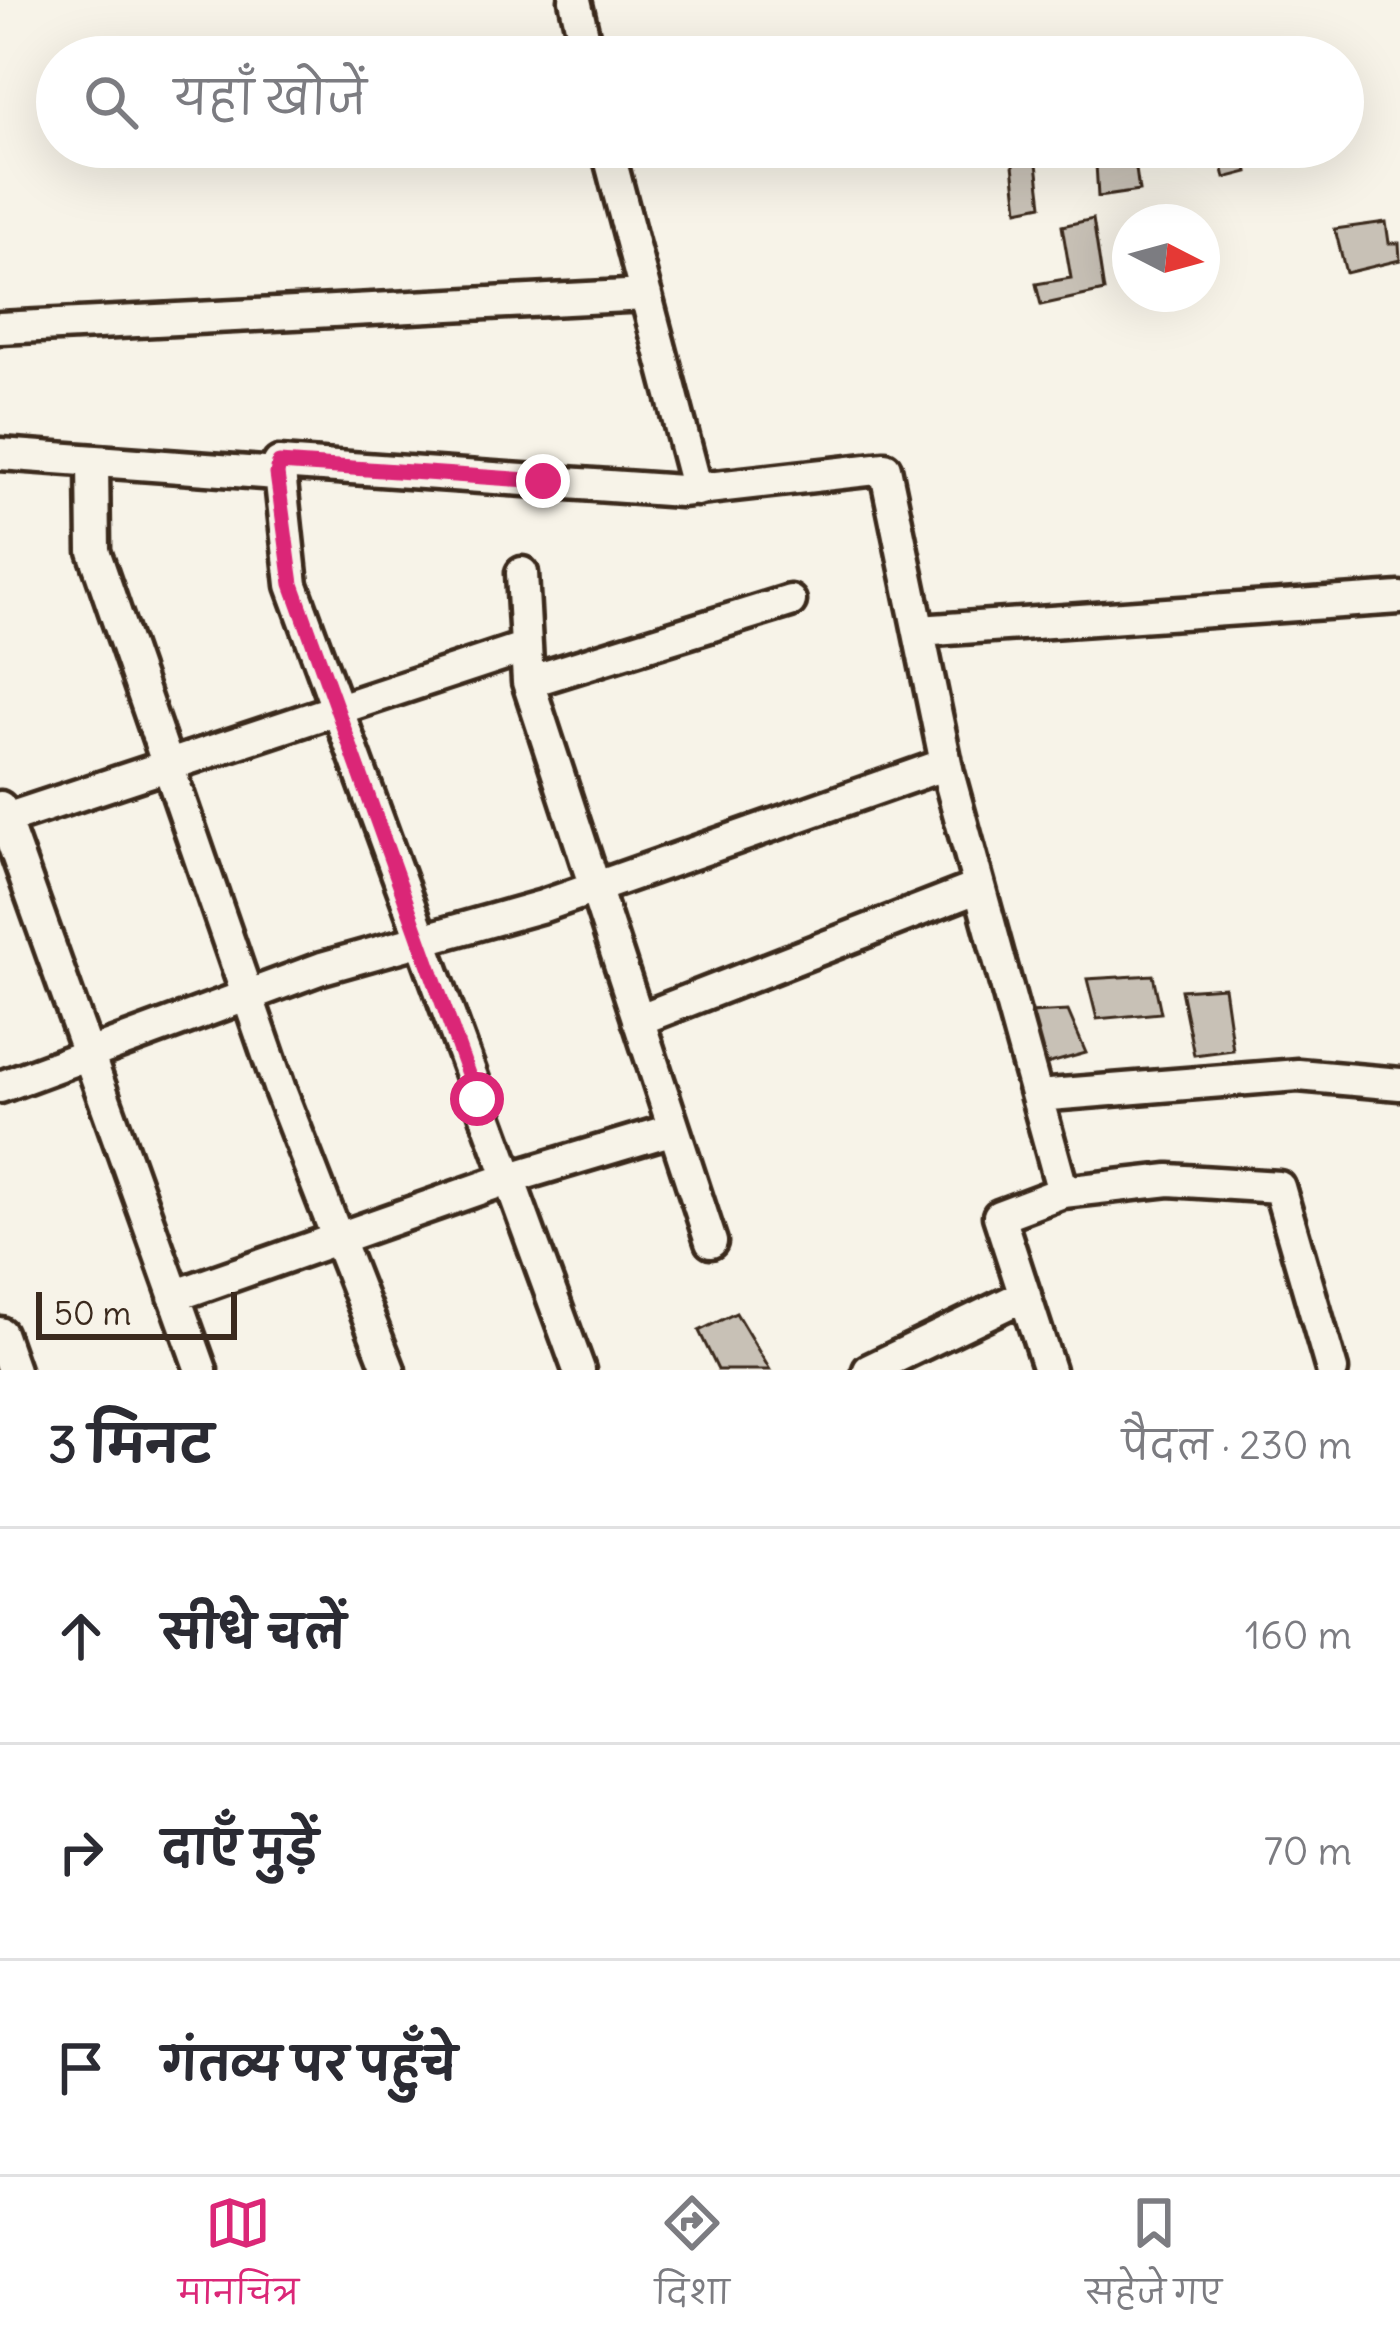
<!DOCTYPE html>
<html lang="hi">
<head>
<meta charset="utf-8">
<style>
	:root { --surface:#fff; --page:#f7f7f7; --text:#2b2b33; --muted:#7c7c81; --line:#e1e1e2; --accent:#db2777 }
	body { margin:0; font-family:Delius,"Playpen Sans Deva",sans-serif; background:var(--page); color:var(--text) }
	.compass { position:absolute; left:1112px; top:204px; width:108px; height:108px; border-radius:50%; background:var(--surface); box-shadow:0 12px 48px #0002; rotate:96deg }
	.scale { position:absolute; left:36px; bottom:30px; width:201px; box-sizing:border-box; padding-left:12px; border:6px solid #3b2a1e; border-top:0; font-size:33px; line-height:42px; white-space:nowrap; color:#3b2a1e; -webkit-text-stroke:9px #f7f3e8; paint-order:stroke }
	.stop { position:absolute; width:36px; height:36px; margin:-27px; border:9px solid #db2777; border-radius:50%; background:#fff }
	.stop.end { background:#db2777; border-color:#fff; box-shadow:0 3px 12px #0008 }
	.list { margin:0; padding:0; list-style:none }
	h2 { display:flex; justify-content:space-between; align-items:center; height:156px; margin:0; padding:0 48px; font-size:51px }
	h2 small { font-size:39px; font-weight:400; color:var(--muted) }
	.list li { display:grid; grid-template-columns:78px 1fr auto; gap:36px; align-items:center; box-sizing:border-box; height:216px; padding:0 48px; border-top:3px solid var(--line) }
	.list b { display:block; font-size:45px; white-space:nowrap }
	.list em { font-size:39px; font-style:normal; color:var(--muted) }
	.icon { flex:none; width:66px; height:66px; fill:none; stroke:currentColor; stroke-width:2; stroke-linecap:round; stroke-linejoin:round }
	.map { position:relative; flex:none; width:1400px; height:1370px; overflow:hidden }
	.search { position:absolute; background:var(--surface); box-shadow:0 12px 48px #0002; left:36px; right:36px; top:36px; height:132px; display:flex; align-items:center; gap:30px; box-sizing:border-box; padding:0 42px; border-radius:66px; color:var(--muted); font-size:45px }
	.sheet { height:804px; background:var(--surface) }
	nav { display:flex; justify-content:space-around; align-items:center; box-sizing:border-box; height:168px; border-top:3px solid var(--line); background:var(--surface); font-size:33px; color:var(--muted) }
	nav a { display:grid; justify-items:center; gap:6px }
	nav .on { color:var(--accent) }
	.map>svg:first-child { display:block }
	.building { fill:#c8c1b6; stroke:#3b2a1e; stroke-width:3 }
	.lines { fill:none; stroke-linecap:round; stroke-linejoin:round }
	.minor-casing { stroke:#3b2a1e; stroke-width:39 }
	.minor { stroke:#f7f3e8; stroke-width:30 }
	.route { stroke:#db2777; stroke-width:15 }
</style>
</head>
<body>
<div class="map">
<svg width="1400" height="1370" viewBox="0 0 1400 1370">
	<rect width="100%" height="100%" fill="#f7f3e8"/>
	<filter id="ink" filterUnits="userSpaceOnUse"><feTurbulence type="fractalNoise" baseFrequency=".00833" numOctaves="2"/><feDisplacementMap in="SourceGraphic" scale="24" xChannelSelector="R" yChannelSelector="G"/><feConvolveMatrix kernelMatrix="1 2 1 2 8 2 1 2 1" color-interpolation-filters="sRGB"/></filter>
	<g filter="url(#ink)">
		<path class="building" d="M1011,147H1035L1042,205L1018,210Z
			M1095,147H1133L1139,191L1098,197Z
			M1218,147H1244L1248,172L1225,178Z
			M1292,147H1318L1319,151L1295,159Z
			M1093,219L1104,291L1041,305L1036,284L1071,278L1062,226Z
			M1386,222L1389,243H1399L1400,260L1346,273L1335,229Z
			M1153,975L1161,1013L1097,1019L1087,979Z
			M1224,987L1233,1050L1194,1055L1181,990Z
			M1068,1011L1086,1053L1047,1064L1029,1013Z
			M736,1313L770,1370H718L699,1331Z"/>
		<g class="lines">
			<defs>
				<path id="minor" d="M575,0L588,57
					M607,147L697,490
					M0,328L646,295
					M0,454L277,474
					M93,461L94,551L280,1090L389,1370
					M522,573L528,682L711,1242
					M919,631L1400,598
					M528,682L790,601
					M0,807L201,1370
					M0,821L526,647
					M638,1020L979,887
					M0,1087L322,968L543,906L946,764
					M1037,1096L1298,1075L1400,1084
					M174,1296L507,1179L674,1129
					M0,1333L13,1370
					M579,1370L292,585L279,463L681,491L885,468L948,773L1063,1192L1169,1180L1279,1187L1332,1370
					M869,1370L1025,1295
					M1049,1370L999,1216L1063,1192"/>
			</defs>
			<use href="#minor" class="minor-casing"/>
			<use href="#minor" class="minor"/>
		</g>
	</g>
	<g class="lines" filter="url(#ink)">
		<path class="route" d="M477,1099L292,584L277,474L279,463L543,481"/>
	</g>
</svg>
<svg class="compass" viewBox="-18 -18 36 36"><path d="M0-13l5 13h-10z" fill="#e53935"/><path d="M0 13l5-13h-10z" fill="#7c7c81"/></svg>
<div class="scale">50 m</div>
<div class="stop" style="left:477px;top:1099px"></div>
<div class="stop end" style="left:543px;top:481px"></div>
<div class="search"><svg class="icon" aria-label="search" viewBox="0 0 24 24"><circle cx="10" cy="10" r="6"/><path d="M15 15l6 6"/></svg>यहाँ खोजें</div>
</div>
<section class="sheet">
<h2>3 मिनट<small>पैदल · 230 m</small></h2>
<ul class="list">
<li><svg class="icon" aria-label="ahead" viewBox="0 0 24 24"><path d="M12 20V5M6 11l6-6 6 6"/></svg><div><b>सीधे चलें</b></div><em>160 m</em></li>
<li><svg class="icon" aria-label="right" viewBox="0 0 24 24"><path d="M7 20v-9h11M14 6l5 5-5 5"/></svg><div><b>दाएँ मुड़ें</b></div><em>70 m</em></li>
<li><svg class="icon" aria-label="arrive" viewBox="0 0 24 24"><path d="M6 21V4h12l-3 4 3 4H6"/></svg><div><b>गंतव्य पर पहुँचे</b></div></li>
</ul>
</section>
<nav>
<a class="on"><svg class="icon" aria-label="map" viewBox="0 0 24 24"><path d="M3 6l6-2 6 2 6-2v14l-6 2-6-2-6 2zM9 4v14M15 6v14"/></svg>मानचित्र</a>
<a><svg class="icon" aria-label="directions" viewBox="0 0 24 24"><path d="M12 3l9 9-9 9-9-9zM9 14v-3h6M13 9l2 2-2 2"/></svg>दिशा</a>
<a><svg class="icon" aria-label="saved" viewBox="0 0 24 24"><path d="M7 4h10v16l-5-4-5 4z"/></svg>सहेजे गए</a>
</nav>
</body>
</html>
